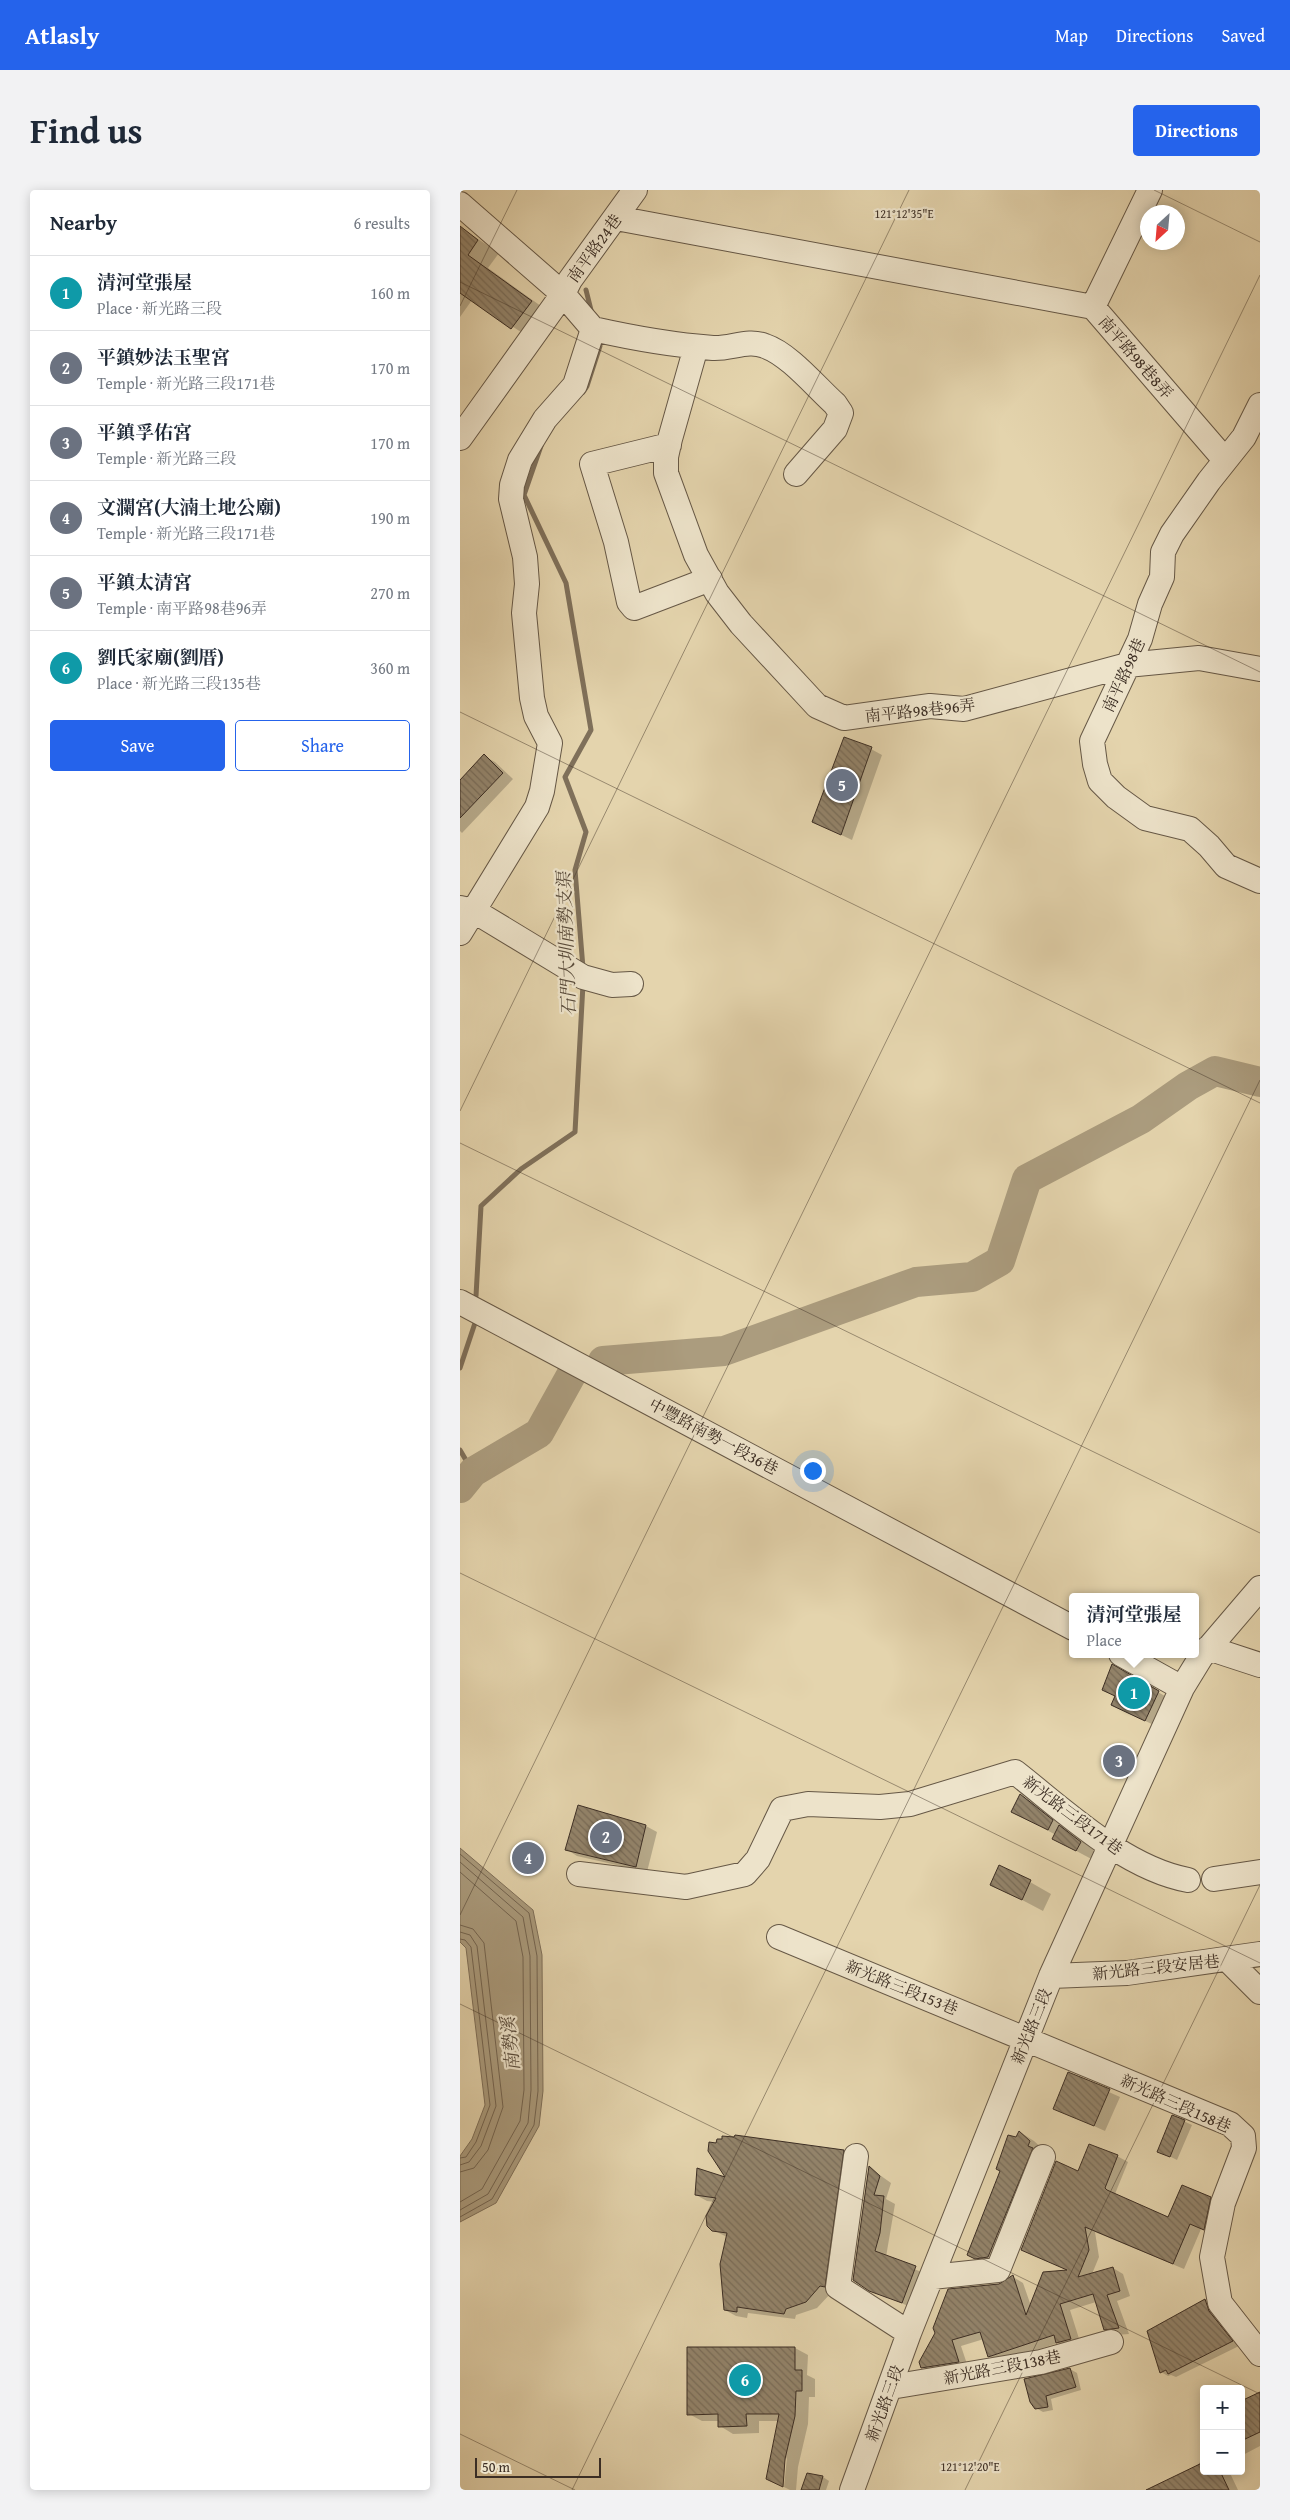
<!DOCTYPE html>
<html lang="en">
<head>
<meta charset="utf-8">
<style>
	:root { --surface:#fff; --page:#f2f2f3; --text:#1f2937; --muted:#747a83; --line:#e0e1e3; --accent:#2563eb }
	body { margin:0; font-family:"Gentium Book Plus","Noto Serif TC",serif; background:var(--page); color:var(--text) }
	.controls { position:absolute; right:15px; bottom:15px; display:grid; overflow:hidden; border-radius:5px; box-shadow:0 2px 12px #0003 }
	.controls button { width:45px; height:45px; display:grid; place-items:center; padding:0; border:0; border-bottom:1px solid var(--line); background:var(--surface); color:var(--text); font:25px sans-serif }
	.compass { position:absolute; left:680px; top:15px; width:45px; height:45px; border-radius:50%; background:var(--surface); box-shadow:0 2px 12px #0003; rotate:206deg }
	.scale { position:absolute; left:15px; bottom:12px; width:126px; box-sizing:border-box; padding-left:5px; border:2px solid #3c2e24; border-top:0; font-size:14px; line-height:18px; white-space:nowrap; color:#3c2e24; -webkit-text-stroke:4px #ede3ca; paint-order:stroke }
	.you { position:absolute; left:352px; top:1280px; width:18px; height:18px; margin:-12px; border:4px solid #fff; border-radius:50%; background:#1a73e8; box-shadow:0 0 0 8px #1a73e833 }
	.badge { display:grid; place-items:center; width:32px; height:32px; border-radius:50%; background:var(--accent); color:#fff; font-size:16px; font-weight:700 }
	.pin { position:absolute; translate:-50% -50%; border:2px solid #fff; box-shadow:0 1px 5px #0006 }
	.popup { position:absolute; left:609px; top:1403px; width:130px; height:65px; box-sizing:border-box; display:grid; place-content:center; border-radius:5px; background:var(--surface); filter:drop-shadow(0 1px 4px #0005); font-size:16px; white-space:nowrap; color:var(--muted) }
	.popup b { font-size:19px; color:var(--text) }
	.popup::after { content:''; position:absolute; left:50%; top:100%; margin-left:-10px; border:10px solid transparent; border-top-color:var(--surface) }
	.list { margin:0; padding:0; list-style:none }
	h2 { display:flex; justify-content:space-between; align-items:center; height:65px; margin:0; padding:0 20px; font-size:21px }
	h2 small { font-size:16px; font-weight:400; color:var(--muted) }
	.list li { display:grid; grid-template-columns:32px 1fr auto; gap:15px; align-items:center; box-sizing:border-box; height:75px; padding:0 20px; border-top:1px solid var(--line) }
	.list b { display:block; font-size:19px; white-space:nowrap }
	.list p { margin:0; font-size:16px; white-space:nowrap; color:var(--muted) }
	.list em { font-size:16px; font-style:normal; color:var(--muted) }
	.actions { display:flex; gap:10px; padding:15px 20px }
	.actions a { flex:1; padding:11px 0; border:1px solid var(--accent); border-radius:5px; text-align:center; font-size:18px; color:var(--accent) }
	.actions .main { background:var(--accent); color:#fff }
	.map { position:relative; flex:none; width:800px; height:2300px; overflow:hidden; border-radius:5px }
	header { display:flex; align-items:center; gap:30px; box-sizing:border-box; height:70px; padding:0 25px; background:var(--accent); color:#fff }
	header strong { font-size:24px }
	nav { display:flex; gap:28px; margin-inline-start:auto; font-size:18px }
	.intro { display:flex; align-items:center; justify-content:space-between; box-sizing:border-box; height:120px; padding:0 30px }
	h1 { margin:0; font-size:35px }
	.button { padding:12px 22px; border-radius:5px; background:var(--accent); color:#fff; font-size:18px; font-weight:700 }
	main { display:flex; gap:30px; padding:0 30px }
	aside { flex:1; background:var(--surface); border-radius:5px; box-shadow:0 2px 12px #0003 }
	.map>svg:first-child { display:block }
	.water { fill:#ab9c7e; stroke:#7f705a }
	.shadow { fill:#0003 }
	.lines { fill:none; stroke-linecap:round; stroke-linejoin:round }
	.shore { stroke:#746551; stroke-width:1 }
	.stream { stroke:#7f705a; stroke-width:5 }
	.river { stroke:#ab9c7e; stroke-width:30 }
	.building { fill:url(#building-back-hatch); stroke:#3c2e24 }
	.minor-casing { stroke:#665846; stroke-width:26 }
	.minor { stroke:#ede3ca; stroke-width:24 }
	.ticks { fill:none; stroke:#3c2e24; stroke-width:1; stroke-opacity:0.45 }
	.labels { text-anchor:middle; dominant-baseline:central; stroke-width:4.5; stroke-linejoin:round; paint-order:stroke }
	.street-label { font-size:16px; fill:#3c2e24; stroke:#ede3ca }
	.water-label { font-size:18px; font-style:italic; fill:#584a3a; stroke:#ede3ca }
	.ticks-label { font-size:12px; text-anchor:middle; fill:#3c2e24; stroke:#ede3ca; stroke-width:4.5; stroke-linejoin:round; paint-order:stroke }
</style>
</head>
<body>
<header>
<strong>Atlasly</strong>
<nav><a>Map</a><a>Directions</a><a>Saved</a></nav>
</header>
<div class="intro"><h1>Find us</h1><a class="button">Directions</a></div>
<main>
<aside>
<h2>Nearby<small>6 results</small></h2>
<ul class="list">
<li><span class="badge" style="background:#0f9aa8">1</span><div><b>清河堂張屋</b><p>Place · 新光路三段</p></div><em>160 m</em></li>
<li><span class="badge" style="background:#6b7280">2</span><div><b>平鎮妙法玉聖宮</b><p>Temple · 新光路三段171巷</p></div><em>170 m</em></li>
<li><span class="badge" style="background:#6b7280">3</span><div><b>平鎮孚佑宮</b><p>Temple · 新光路三段</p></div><em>170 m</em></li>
<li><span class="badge" style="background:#6b7280">4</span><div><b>文瀾宮(大湳土地公廟)</b><p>Temple · 新光路三段171巷</p></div><em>190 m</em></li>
<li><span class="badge" style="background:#6b7280">5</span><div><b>平鎮太清宮</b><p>Temple · 南平路98巷96弄</p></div><em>270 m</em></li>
<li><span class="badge" style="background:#0f9aa8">6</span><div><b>劉氏家廟(劉厝)</b><p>Place · 新光路三段135巷</p></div><em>360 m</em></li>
</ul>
<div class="actions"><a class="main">Save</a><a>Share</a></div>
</aside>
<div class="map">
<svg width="800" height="2300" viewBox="0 0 800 2300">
	<defs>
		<pattern id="building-back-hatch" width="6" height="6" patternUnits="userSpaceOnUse" patternTransform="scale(1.25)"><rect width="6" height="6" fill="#93846b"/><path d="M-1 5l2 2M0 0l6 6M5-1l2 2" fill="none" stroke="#796c58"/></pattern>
	</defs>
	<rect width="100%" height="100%" fill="#e4d4ad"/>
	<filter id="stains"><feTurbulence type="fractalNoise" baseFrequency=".004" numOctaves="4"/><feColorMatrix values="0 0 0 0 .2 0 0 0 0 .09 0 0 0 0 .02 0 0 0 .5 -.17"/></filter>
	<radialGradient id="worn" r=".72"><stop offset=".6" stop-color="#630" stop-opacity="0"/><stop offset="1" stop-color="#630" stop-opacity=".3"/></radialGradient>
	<path class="water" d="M0,1658L73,1720L82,1765L83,1901L79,1936L36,2013L0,2032V1966L12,1949L25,1915L6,1758L0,1752Z"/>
	<path class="shadow" d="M0,37L39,63L28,78L92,124L73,150L12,110L0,127Z
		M411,559L422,565L392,650L354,632Z
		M24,566L35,572L53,589L2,643L0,641V591Z
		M653,1476L710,1509L696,1536L664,1521L657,1507Z
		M561,1606L582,1618L612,1644L641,1665L637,1672L594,1649L596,1645L553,1622Z
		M186,1636L197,1642L187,1682L117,1666L106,1659Z
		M570,1692L591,1704L583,1721L532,1694Z
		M609,1884L660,1907L645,1941L594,1918Z
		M713,1926L732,1935L717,1970L699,1961Z
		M560,1942L574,1951L584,1960L543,2075L523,2073L509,2064Z
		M384,1961L395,1968L372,2102L357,2118L336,2125L335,2129L288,2123L287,2128L276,2126L265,2120L267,2047L253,2040L255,2012L247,2011L236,2005L268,1989Z
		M657,1966L668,1972L655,2004L709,2029L750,2008L761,2014L754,2045L741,2039L724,2079L635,2042L639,2067L632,2084L653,2078L663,2084L670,2106L657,2111L669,2144L656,2145L645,2139L636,2112L610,2120L621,2155L608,2158L598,2153L539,2172L529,2166L524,2149L501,2156L508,2177L473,2183L462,2177L540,2095L553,2087L563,2093L571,2116L609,2081L562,2060L619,1983Z
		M410,1978L431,1993L426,2009L435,2014L426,2067L466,2084L453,2118L410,2100Z
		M745,2110L752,2114L779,2156L716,2187L711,2185L708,2186L701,2182Z
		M335,2158L348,2165L347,2185L355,2189V2207H349L348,2234L338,2277L336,2300H330L324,2297L327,2267L324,2273L319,2231H299V2243L273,2244L260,2236L259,2231H242L229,2224Z
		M610,2179L617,2183L621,2200L591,2209L593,2220L583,2222L576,2218L571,2211Z
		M800,2203V2256L781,2266V2212Z
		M744,2267V2281H769L778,2300H689L737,2276Z
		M363,2287L369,2291L366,2300H343Z"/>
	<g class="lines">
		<path class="shore" d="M0,1664L69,1723L77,1766L78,1901L74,1935L32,2009L0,2027
			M0,1672L63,1727L70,1766L71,1900L68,1933L28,2004L0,2020
			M0,1682L56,1731L63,1767L64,1900L60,1931L22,1999L0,2012
			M0,1735L13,1739L24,1753L43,1917L28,1960L14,1978L0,1982
			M0,1742L10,1745L17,1756L36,1916L21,1956L9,1972L0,1975
			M0,1749L5,1750L11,1757L30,1915L16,1952L6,1967L0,1968"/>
		<path class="stream" d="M126,100L132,124
			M123,202L127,196L140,156L139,149
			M81,256L64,305L106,393L131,540L105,587L126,642L115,680L123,778
			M16,1106L21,1016L61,979L115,942L123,794
			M0,1178L15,1133
			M0,1260L13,1282"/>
		<path class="river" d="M143,1171L264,1161L456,1092L512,1087L540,1071L567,989L681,929L728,896L755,881L800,892
			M0,1298L13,1282L79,1243L114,1180"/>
	</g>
	<path class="building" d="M0,36L18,50L8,65L72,111L51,139L0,103Z
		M384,547L412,557L381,645L352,632Z
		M24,564L43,583L0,628V590Z
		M652,1474L699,1501L685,1531L651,1515L655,1506L642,1500Z
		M560,1604L593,1630L588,1640L551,1622Z
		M118,1615L186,1635L176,1677L105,1660Z
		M599,1635L621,1652L616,1661L592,1649Z
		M539,1675L571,1690L562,1710L530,1695Z
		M608,1882L650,1899L634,1936L593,1919Z
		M712,1925L725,1930L710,1967L697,1962Z
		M559,1941L570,1951L568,1956L573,1958L528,2067L515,2069L507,2065L540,1981L536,1979L548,1945L556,1947Z
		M275,1945L384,1960L365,2097L360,2096L346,2112L326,2119L324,2124L277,2117V2122L264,2120L260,2074L267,2043L252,2041L247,2036L246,2026L256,2008L235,2005L237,1978L265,1987L248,1961L249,1952L256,1953L257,1949H262V1946L274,1947Z
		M629,1954L658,1965L645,1998L647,2000L708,2027L722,1995L751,2007L744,2040L730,2034L713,2074L625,2037L629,2060L618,2087L653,2077L660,2101L647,2105L659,2138L644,2140L633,2104L600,2114L611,2149L596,2153L594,2145L528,2167L520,2142L492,2150L499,2172L461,2178L459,2172L475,2143L473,2138L488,2099L539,2094L553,2085L566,2125L583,2082L607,2080L561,2060L596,1971L618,1981Z
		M409,1976L420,1986L414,2005L424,2006L420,2043L415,2061L456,2076L442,2113L409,2101L393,2090Z
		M745,2109L749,2121L773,2151L708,2184L706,2180L700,2183L687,2141Z
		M227,2157H335V2180H342V2201H336L335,2226L325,2269L323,2297L306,2289L319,2224H286L287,2236L258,2237V2224L227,2225Z
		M610,2178L616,2197L586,2206L588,2217L575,2219L570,2212L564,2189Z
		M800,2202V2242L781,2251V2211Z
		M744,2272V2281H760L769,2300H686Z
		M347,2283L363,2286L359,2300H341Z"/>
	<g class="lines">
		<defs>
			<path id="minor" d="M690,0L633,117L765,270
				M0,14L103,104L0,248
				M156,28L633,117
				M133,139C173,148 212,155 253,158C271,159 288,149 305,156C329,164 356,197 375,214L381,223L375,239L336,284
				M133,139L103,104L110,90L175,0
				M236,157L210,249L206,267V283L236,365L257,403L281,434L357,516L384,528L470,516L504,519L667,475L739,468L800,479
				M800,215L784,247L749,291L712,344L703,362L702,387L690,414L680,449L632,551L635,574L640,591L656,607L685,628L730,639L749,656L766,676L800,691
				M209,255L132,274L156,352L169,412L174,418L250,389
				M0,718L14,721L123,787L152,795L171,794
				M0,743L77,617L82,601L90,553L76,526L72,508L64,423L67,394L65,367L51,309L52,295L60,270L85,229L115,195L133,139
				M0,1112L613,1438
				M748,1458L800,1475
				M661,1464L722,1498
				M119,1684L226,1697L285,1684L298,1669L322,1619L348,1614L420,1617L450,1614L555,1582C605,1621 664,1678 728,1690
				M754,1689L800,1682
				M319,1747L770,1934L783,1946L784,1958L763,2013L752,2067L760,2113L800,2164
				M767,1769L800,1802
				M591,1786L667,1783L800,1764
				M396,1966L378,2097L449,2143
				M472,2087L538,2080L583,1967
				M431,2197L581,2172L651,2152
				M392,2300L449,2143L591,1786L722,1498L741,1467L800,1398"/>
		</defs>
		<use href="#minor" class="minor-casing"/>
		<use href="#minor" class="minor"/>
	</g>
	<path class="ticks" d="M694,0L800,52M0,92L800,482M0,116L57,0M0,522L800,913M0,921L449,0M0,953L800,1343M0,1383L800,1773M0,1725L800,85M0,1814L800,2204M0,2244L115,2300M112,2300L800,890M505,2300L800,1695"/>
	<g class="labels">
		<g class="street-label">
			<text transform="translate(134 58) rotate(-54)">南平路24巷</text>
			<text transform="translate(676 167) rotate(49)">南平路98巷8弄</text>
			<text transform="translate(663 485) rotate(-65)">南平路98巷</text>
			<text transform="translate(460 520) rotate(-6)">南平路98巷96弄</text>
			<text transform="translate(254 1246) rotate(28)">中豐路南勢一段36巷</text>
			<text transform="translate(613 1625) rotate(37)">新光路三段171巷</text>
			<text transform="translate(696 1777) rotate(-6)">新光路三段安居巷</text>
			<text transform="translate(442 1797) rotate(22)">新光路三段153巷</text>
			<text transform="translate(571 1836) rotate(-68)">新光路三段</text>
			<text transform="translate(716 1913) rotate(24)">新光路三段158巷</text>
			<text transform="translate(542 2177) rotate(-11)">新光路三段138巷</text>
			<text transform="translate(424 2213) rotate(-70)">新光路三段</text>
		</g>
		<g class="water-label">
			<text transform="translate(106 754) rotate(-92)">石門大圳南勢支渠</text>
			<text transform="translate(50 1854) rotate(-96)">南勢溪</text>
		</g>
	</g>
	<g class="ticks-label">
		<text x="444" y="28">121°12'35"E</text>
		<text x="510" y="2281">121°12'20"E</text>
	</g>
	<rect width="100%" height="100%" filter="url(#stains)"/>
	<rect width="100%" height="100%" fill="url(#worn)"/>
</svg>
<div class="controls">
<button>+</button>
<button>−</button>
</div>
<svg class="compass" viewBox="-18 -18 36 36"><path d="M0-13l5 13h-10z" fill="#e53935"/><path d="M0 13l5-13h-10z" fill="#747a83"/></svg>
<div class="scale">50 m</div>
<div class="you"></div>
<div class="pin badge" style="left:674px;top:1503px;background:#0f9aa8">1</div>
<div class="popup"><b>清河堂張屋</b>Place</div>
<div class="pin badge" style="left:146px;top:1647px;background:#6b7280">2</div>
<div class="pin badge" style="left:659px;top:1571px;background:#6b7280">3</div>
<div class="pin badge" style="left:68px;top:1668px;background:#6b7280">4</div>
<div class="pin badge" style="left:382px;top:595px;background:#6b7280">5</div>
<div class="pin badge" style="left:285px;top:2190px;background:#0f9aa8">6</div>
</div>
</main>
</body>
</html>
